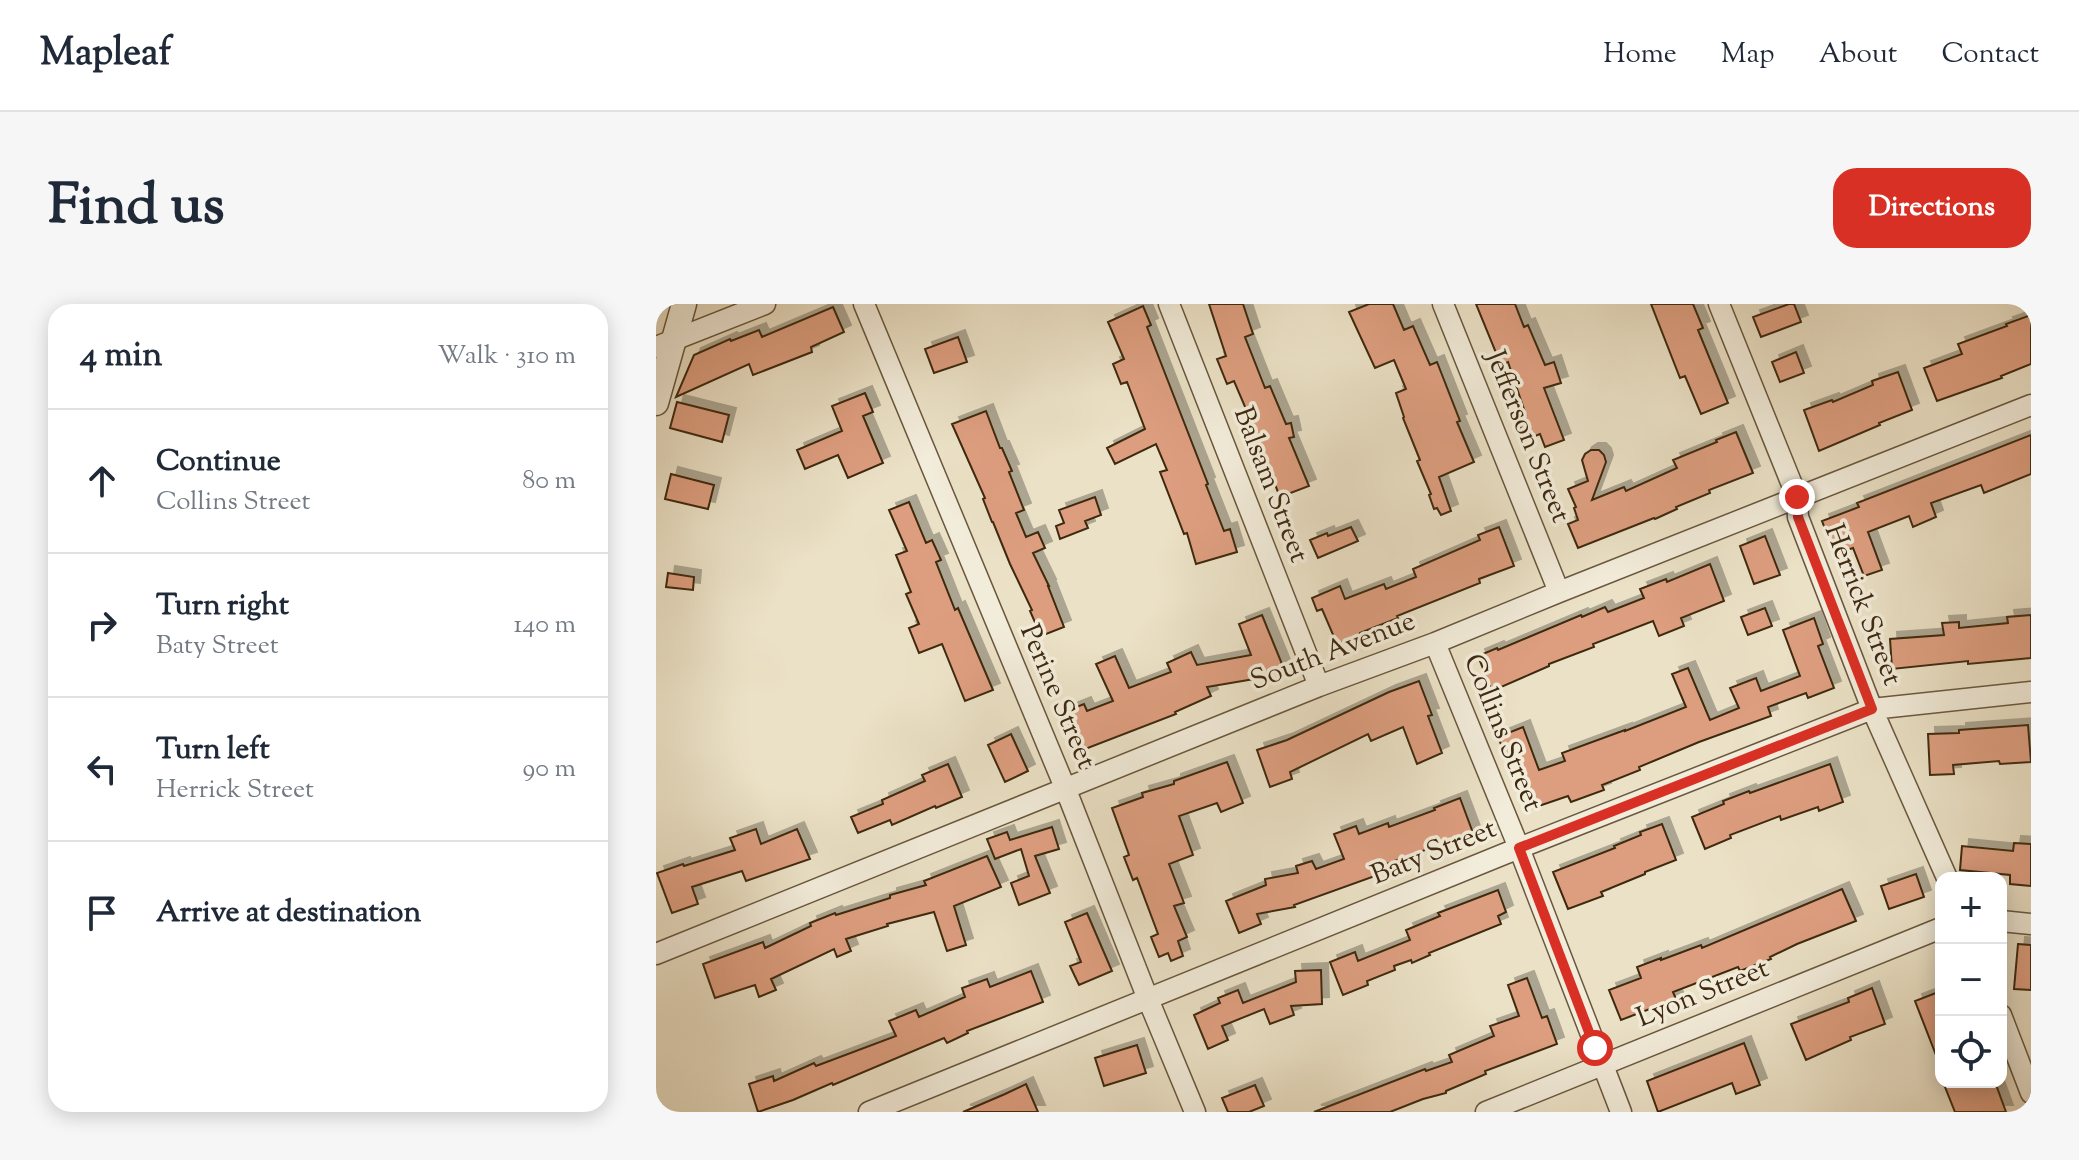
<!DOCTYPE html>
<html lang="en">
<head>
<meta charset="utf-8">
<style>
	:root { --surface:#fff; --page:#f6f6f7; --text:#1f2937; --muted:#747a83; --line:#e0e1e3; --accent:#d93025 }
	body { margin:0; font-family:"Sorts Mill Goudy",serif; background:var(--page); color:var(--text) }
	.controls { position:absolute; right:24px; bottom:24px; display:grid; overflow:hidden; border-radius:16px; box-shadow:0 4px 20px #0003 }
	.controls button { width:72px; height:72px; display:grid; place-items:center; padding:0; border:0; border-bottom:2px solid var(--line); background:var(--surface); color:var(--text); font:40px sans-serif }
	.stop { position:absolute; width:24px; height:24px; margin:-18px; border:6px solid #d93025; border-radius:50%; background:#fff }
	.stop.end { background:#d93025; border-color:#fff; box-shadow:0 2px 8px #0008 }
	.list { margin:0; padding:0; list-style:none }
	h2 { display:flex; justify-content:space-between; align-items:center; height:104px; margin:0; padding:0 32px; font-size:34px }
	h2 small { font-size:26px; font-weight:400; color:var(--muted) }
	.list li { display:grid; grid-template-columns:52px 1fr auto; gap:24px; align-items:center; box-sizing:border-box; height:144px; padding:0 32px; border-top:2px solid var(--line) }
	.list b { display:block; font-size:30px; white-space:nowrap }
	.list p { margin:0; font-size:26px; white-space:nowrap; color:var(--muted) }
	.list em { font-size:26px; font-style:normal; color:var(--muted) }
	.icon { flex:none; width:44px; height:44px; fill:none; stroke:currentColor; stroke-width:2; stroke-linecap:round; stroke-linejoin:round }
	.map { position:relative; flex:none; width:1375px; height:808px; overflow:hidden; border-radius:24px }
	header { display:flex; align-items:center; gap:48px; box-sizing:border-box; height:112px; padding:0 40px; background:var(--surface); border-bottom:2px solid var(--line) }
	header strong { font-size:38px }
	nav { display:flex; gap:44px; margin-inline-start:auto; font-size:28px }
	.intro { display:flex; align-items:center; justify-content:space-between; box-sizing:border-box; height:192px; padding:0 48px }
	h1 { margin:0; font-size:56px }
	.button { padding:20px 36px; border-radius:24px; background:var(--accent); color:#fff; font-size:28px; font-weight:700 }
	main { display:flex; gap:48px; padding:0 48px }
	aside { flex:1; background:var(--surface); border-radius:24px; box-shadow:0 4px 20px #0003 }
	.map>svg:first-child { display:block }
	.building { fill:#dd9e7f; stroke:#3e2910; stroke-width:2; filter:url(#shadow) }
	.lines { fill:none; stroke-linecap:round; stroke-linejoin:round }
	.minor-casing { stroke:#69573e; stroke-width:23 }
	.tertiary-casing { stroke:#69573e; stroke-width:27 }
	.minor { stroke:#f2ecda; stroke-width:20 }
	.tertiary { stroke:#f2ecda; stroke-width:24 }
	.route { stroke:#d93025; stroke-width:10 }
	.labels { text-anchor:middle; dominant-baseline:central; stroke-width:7; stroke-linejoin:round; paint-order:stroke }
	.street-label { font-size:28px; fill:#3e2910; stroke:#f2ecda }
</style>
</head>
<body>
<header>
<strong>Mapleaf</strong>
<nav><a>Home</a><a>Map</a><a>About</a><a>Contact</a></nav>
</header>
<div class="intro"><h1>Find us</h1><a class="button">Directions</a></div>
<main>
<aside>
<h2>4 min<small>Walk · 310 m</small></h2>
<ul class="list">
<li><svg class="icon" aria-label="ahead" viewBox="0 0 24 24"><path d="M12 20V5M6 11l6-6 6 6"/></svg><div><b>Continue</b><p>Collins Street</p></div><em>80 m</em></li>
<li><svg class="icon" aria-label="right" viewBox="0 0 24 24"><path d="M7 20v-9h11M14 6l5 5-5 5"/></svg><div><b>Turn right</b><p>Baty Street</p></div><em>140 m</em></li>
<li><svg class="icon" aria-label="left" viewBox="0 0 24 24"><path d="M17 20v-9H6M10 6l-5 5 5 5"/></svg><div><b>Turn left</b><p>Herrick Street</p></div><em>90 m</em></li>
<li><svg class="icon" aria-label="arrive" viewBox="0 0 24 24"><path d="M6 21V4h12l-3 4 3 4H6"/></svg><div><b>Arrive at destination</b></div></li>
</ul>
</aside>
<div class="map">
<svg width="1375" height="808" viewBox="0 0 1375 808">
	<defs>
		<filter id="shadow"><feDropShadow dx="7" dy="-7" stdDeviation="0" flood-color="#0004"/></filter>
	</defs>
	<rect width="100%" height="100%" fill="#ebe1c6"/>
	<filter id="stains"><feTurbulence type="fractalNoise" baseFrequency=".0025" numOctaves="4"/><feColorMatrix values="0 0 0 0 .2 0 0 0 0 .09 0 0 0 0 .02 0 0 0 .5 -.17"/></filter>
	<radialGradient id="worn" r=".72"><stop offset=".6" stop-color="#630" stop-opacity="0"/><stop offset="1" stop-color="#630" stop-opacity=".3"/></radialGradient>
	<path class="building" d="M553,0H587L597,30L589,33L609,84L614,82L630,120L635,119L638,133L633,134L653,182L624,193L609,156L607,157L596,119L578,77L571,80L561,55L570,52Z
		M713,0H737L748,26L757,22L774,61L781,58L804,117L801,118L818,158L783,173L795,207L785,211L781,204L778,205L773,191L775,190L761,157L764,156L747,114L748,113L740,89L750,85L738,56L719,64L693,8Z
		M820,0H859L868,23L872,21L889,61L898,58L905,79L888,84L908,136L889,143L884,130L869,136L861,114L870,111L852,58L845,61Z
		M995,0H1037L1047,24L1042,26L1072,99L1045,110L1029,72L1024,74Z
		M1133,0H1138L1145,18L1105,33L1097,13Z
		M487,2L495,21L491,23L552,180L550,181L568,227L574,225L581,248L540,260L531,229L528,230L504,168L511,166L500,140L459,160L451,144L489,125L471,78L465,80L457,60L468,55L452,18Z
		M177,3L188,28L155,43L156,48L97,71L93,60L20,93L38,51L74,35L75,37L103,26L106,33Z
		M1375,11V60L1345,72L1346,74L1281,97L1268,64L1306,50L1302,40L1351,22L1350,20Z
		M302,33L311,58L278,69L269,45Z
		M1140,48L1148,69L1124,78L1116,58Z
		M1242,68L1256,106L1223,119L1224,121L1163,147L1148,106L1176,96L1177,98L1217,81L1216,77Z
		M209,89L217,108L207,112L227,159L192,174L182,151L149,165L141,146L186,127L176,102Z
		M21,98L73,111L66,138L14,124Z
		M330,107L344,144H346L356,167L353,168L368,206L360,209L370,233L382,228L389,244L377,249L393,282H392L408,323L385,332L374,307L376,306L354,260L337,218H336L327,195L329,194L296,120Z
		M1080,128L1097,169L1053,186L1054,189L1020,203L1021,205L999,215L998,214L922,244L912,220L922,216L918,204L920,203L912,185L932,177L926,156L929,150L935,146H943L948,151L950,158L936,196L968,183L970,187L1021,164L1017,156L1061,138L1060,136Z
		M1375,131V170L1328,189L1325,181L1275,199L1280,213L1257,223L1253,212L1212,228L1226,266L1208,272L1197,244L1179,250L1166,217L1203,203L1201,199Z
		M15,170L58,181L52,205L9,195Z
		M439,193L445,211L429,217L432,224L404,235L400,222L408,219L403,206Z
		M253,198L270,239L276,236L285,256L280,258L299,306L302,304L337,386L309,397L286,340L263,349L253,324L263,320L250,290L255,288L240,251L251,247L233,206Z
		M695,223L702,237L662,254L654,236L671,229L672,232Z
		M843,223L858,262L823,275L824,279L741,312L742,314L704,329V331L681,340L666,305L661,307L656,294L684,282L689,295L728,280L730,285L760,273L757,265L824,236L822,231Z
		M1109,232L1124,271L1098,280L1084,242Z
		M1054,260L1068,297L1025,314L1028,322L1003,332L997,317L937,340L938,343L893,360V362L836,387L822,352L841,344L842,346L925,311L926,313L949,303L952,308L988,294L984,285L1010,275L1011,278Z
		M12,269L38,273L37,286L10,283Z
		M1109,304L1116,322L1092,331L1085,313Z
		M606,311L628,365L604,374L551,383L555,392L519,408L520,410L424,447L408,408L428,400L431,407L457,397L440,360L459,352L473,384L515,368L511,359L535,348L541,361L595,351L583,320Z
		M1375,311V354L1312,360V357L1236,365L1234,335L1288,331L1286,319L1303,318V324L1352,319L1351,313Z
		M1158,314L1167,340L1162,342L1178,384L1152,394L1150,389L1112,403L1115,412L1043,438L983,463L984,466L946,481L948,486L915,498L912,492L877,504L857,450L850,453L842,433L867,423L883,466L909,457L906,449L969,426V427L1030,403L1016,370L1032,364L1054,416L1083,404L1074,384L1100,374L1105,387L1144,372L1127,326Z
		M763,377L776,411L772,412L786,449L761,460L747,423L715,437L712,430L634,468L636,475L614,483L601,446L631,436L733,388Z
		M1372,421L1375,458L1344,460L1343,457L1297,461L1298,470L1274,471L1272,430L1303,429V426Z
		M355,430L372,467L349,478L332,441Z
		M571,458L587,499L565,508L561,499L523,512L537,551L513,560L528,599L518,602L531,633L522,637L527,652L515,657L512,649L503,653L495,633L502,630L481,574L477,576L468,553L473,551L456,504L487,493L486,489L518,480V477Z
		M292,460L306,493L280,504L279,502L236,521L234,516L202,529L195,513L227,500L226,496L269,477L266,471Z
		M1174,460L1187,498L1163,507L1162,503L1125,516L1124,512L1074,531L1075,534L1049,545L1036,513L1068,500L1067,497L1093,487L1094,489Z
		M804,494L817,529L716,565L719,572L638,601L639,603L601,610L605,620L583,629L570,597L610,581L609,575L642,569L640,562L656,557L660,565L688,555L678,530L700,522L703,530L732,519L733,523L779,506L778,504Z
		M1006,520L1020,556L989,568V570L945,588L947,592L912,605L897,568L959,544L958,542L985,531L984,528Z
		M396,523L403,545L379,552L394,589L363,601L355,579L373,572L365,545L339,555L331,535L351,528L354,536Z
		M100,525L105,540L141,525L154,555L90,577L86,567L36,583L42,600L16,609L1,569L27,560L28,562L79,546L74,534Z
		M1358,539L1375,540V582L1354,580V571L1304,566L1306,542L1357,547Z
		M331,552L345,583L298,602L310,641L291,647L278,608L231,620L232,622L190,635L195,647L181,653L178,645L115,675L120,686L103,693L99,681L59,694L47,660L107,638L109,644L155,622L154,619L179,609L180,611L234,594V591L270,581L268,577Z
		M1260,570L1268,593L1233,605L1225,582Z
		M1186,585L1200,617L1141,640L1114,653L1115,655L1084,667L1082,663L1017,688L1020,695L965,716L953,686L985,674L981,663L1005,654V656L1045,641L1046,644Z
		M842,586L850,608L842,612L845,620L773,649L774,651L756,659L755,656L738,662L739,666L711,677L712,681L687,691L674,658L699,648L702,657L754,636L750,626L784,612L782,609Z
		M431,609L456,667L423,681L414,662L425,658L409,618Z
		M1362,640L1375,641V686L1358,685Z
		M665,666L666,700L635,702L638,711L614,720L608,705L566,722L572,736L552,745L538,711L564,699L562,694L582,686L587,699L640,678L639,667Z
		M375,667L387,698L311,727L312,729L291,739L288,734L177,781L176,779L137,796L102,808L93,780L117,772L118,777L158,759L160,762L240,732L233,717L260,706L263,713L309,693L306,684L331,675L334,683Z
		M871,674L886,714L891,712L901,740L829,767L830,770L790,787V789L767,795L734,808H658L769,765L770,767L796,758L793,751L838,732L834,722L863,712L852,681Z
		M1216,684L1229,720L1194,733L1195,736L1150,756L1135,720L1193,698L1192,694Z
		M1285,687V764L1259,697Z
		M1088,739L1104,781L1080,790L1076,779L1002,808L991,777Z
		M481,741L490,769L448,782L439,754Z
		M1287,778H1339L1350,808H1299Z
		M370,780L382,808H307L349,790Z
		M599,781L608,802L593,808H572L566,794Z"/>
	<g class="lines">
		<defs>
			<path id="minor" d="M208,0L410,486L492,695L539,808
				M513,0L663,382
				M787,0L903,288
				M1063,0L1141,193L1142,213L1216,405L1291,574
				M0,43L109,0
				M779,339L863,544L965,808
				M1345,617L1375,620
				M0,650L663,382L779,339L903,288L1375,101
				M1345,711L1375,789
				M213,808L863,544L1216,405L1375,388
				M830,808L1285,624"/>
			<path id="tertiary" d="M0,99L28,0"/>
		</defs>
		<use href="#minor" class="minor-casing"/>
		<use href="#tertiary" class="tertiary-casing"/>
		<use href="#minor" class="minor"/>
		<use href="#tertiary" class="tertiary"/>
	</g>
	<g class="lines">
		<path class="route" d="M939,744L863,544L1216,405L1142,213L1141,193"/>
	</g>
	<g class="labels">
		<g class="street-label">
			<text transform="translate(871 133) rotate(68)">Jefferson Street</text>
			<text transform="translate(614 181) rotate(69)">Balsam Street</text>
			<text transform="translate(1206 301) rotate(69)">Herrick Street</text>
			<text transform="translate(677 348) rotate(-21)">South Avenue</text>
			<text transform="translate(401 393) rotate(67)">Perine Street</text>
			<text transform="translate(846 429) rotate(68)">Collins Street</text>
			<text transform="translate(778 549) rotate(-22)">Baty Street</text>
			<text transform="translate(1047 690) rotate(-22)">Lyon Street</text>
		</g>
	</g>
	<rect width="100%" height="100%" filter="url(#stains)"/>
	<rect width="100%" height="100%" fill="url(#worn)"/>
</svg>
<div class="controls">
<button>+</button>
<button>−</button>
<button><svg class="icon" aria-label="locate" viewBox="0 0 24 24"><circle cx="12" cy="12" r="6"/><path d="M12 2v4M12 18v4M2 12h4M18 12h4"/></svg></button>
</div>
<div class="stop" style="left:939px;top:744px"></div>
<div class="stop end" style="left:1141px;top:193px"></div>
</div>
</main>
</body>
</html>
